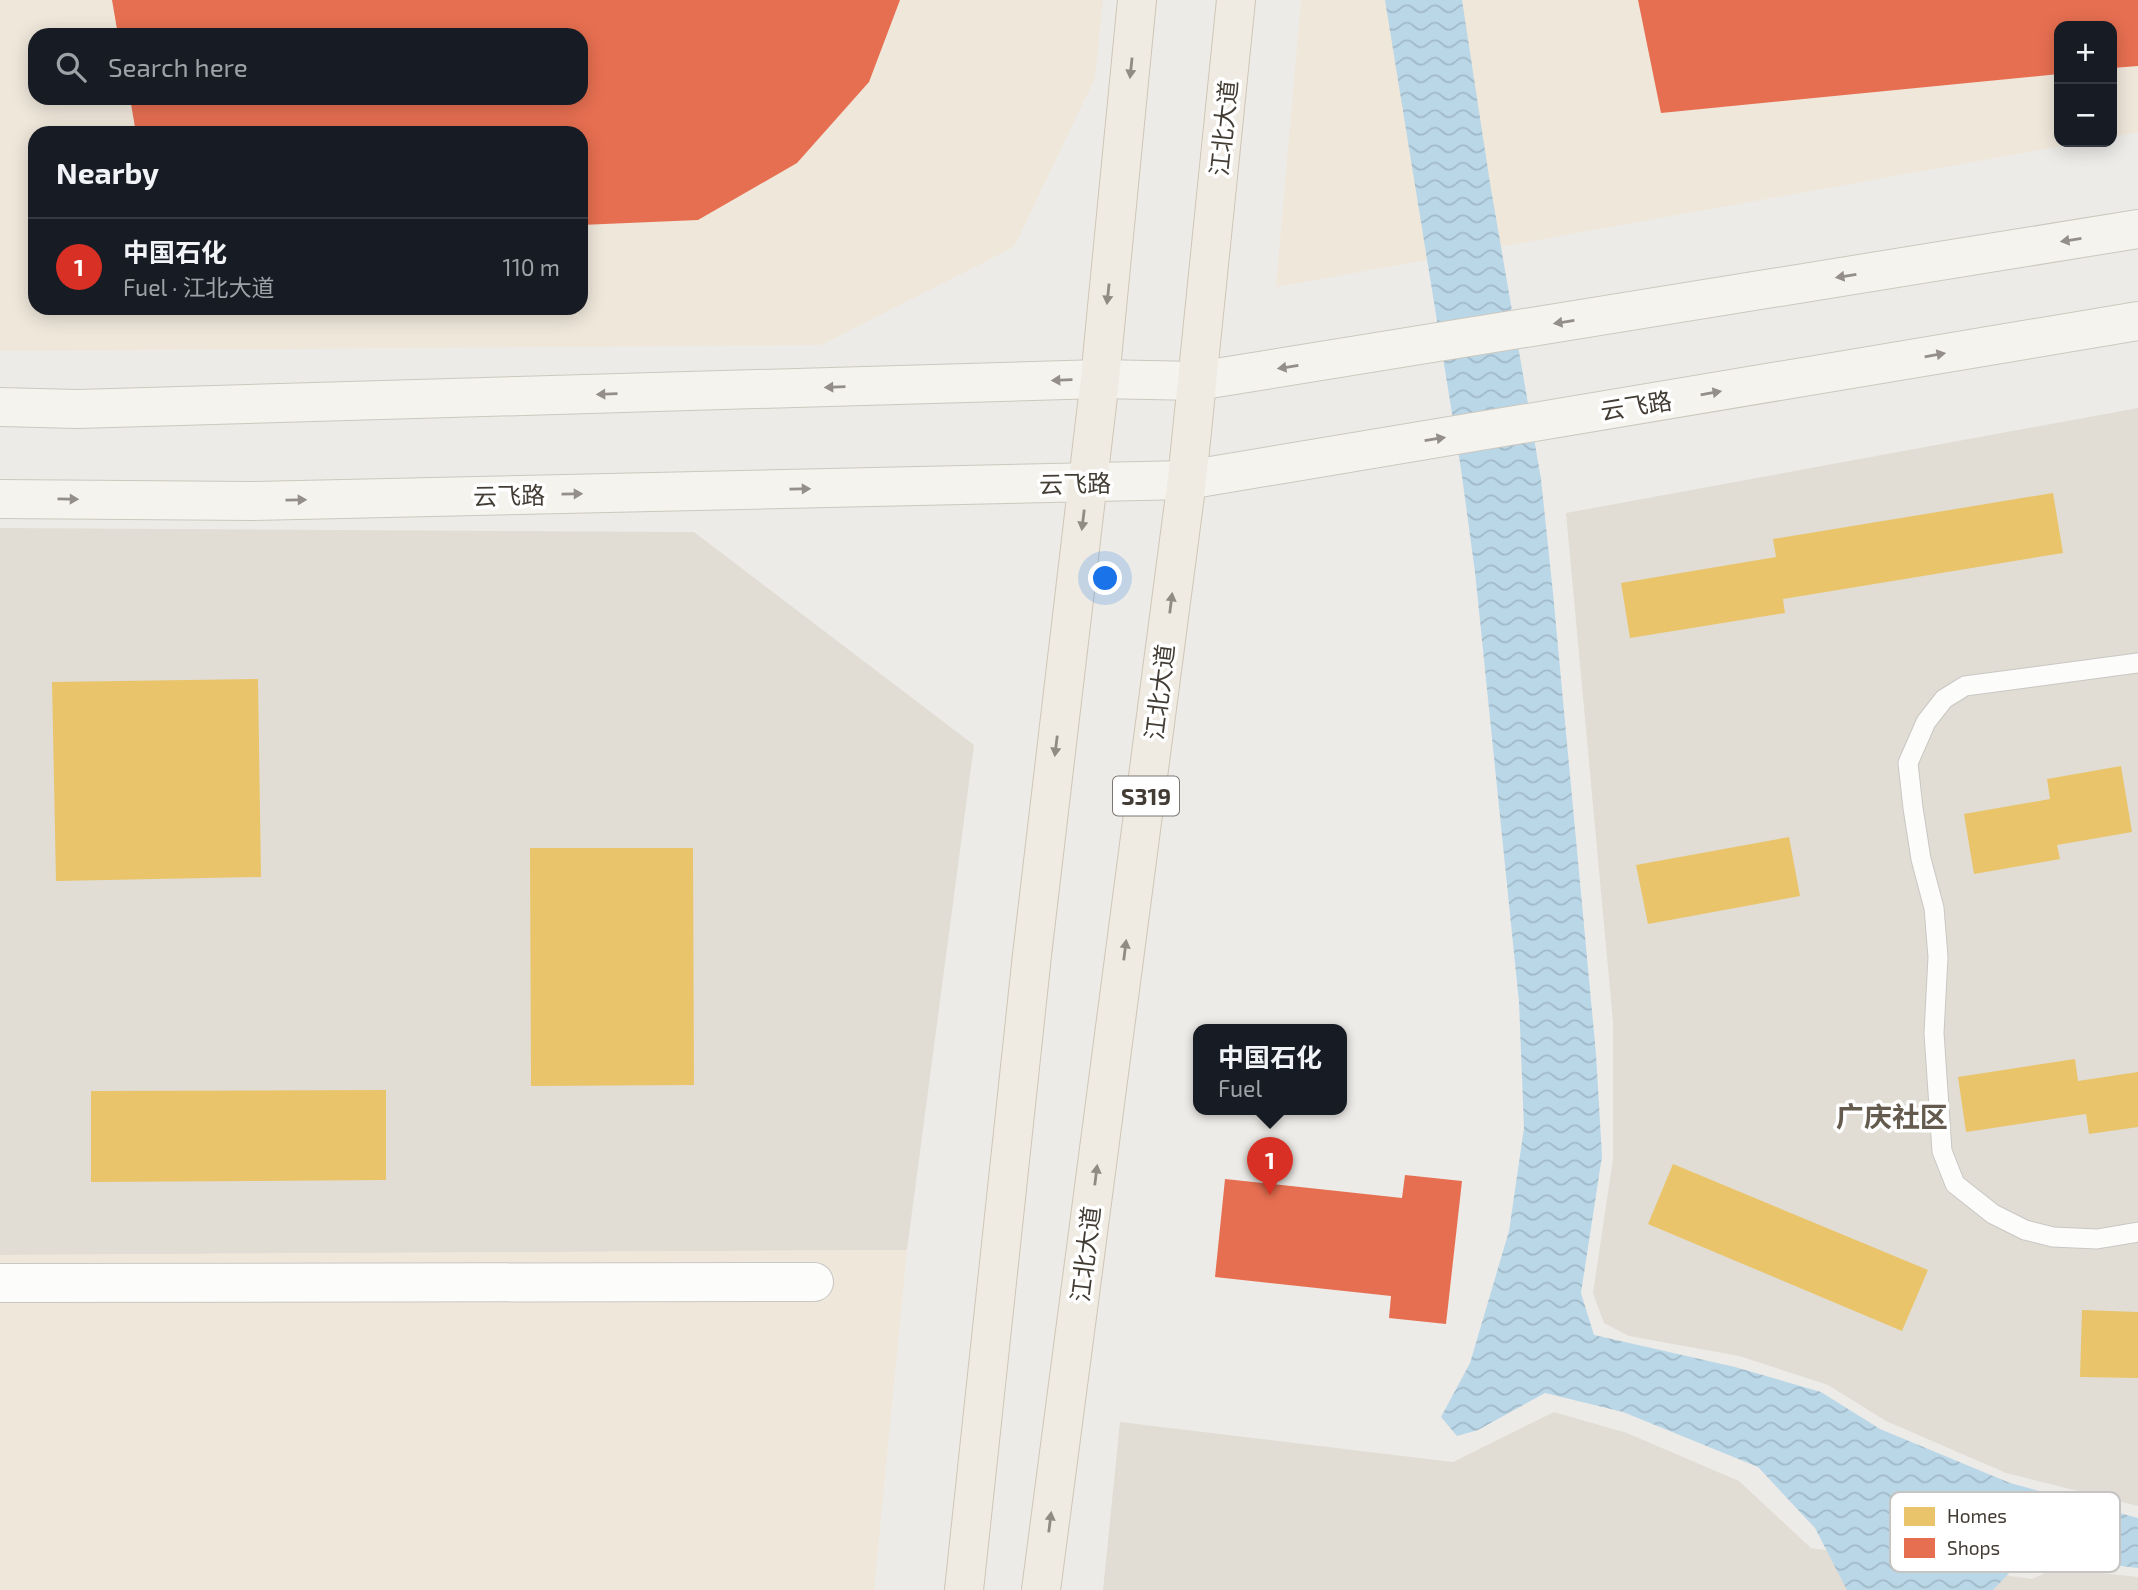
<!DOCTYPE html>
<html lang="en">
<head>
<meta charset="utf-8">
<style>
	:root { --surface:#171b24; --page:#20242c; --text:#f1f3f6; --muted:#9ea1a6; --line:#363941; --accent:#d93025 }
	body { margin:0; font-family:"Exo 2","Noto Sans SC",sans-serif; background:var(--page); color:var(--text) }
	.controls { position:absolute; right:21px; top:21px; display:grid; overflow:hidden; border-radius:14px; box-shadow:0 4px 18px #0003 }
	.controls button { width:63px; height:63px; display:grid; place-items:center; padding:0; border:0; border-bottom:2px solid var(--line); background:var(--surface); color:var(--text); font:35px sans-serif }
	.you { position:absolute; left:1106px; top:579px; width:24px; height:24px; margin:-18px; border:5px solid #fff; border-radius:50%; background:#1a73e8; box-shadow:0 0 0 10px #1a73e833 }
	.badge { display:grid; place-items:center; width:46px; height:46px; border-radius:50%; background:var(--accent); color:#fff; font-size:23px; font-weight:700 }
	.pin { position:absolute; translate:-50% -58px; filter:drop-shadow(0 2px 4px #0008) }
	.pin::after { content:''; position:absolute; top:37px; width:24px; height:21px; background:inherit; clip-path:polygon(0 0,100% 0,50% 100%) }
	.popup { position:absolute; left:1193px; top:1024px; width:154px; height:91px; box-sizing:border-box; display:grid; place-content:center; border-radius:14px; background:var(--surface); filter:drop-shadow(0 2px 5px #0005); font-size:23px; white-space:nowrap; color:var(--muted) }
	.popup b { font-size:26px; color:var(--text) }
	.popup::after { content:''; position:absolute; left:50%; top:100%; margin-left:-14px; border:14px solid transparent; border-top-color:var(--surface) }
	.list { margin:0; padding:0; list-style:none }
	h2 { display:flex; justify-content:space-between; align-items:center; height:91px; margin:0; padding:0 28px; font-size:30px }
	h2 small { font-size:23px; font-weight:400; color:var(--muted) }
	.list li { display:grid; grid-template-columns:46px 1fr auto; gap:21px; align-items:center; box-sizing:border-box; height:98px; padding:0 28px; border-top:2px solid var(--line) }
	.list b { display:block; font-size:26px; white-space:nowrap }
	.list p { margin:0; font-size:23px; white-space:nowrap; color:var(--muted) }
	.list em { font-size:23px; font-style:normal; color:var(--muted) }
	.icon { flex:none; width:38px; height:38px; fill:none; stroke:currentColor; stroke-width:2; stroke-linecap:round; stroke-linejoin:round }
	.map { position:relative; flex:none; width:2138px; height:1590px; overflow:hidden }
	.search { position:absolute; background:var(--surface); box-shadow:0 4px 18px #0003; left:28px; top:28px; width:560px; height:77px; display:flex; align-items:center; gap:18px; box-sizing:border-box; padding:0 24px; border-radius:21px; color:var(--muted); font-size:26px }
	.panel { position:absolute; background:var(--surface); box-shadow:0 4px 18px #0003; left:28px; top:126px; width:560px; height:189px; border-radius:21px }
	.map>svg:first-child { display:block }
	.residential { fill:#e1ddd4 }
	.commercial { fill:#efe7da; fill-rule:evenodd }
	.water { fill:url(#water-waves) }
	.homes { fill:#e9c46a }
	.shops { fill:#e76f51 }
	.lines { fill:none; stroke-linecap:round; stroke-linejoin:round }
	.lane-casing { stroke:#c9c7c3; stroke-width:21 }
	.street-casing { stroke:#c9c7c3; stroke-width:40 }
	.secondary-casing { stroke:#ccc8be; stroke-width:40 }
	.primary-casing { stroke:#cec6b6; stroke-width:40 }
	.lane { stroke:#fcfcfb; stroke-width:19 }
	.street { stroke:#fcfcfb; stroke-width:38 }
	.secondary { stroke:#f5f3ee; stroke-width:38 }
	.primary { stroke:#efebe3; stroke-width:38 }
	.oneway { fill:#908b83 }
	.oneway2 { fill:#938e88 }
	.labels { text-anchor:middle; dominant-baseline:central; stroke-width:7; stroke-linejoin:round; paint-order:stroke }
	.shield { fill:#fff; stroke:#7b7671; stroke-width:2 }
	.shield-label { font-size:23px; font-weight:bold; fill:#423c34 }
	.street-label { font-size:24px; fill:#423c34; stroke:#fff }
	.quarter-label { font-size:28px; font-weight:bold; fill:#645a4d; stroke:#fff }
	.key { fill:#fff; stroke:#c6c4c2; stroke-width:2 }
	.key-label { font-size:19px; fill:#423c34 }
</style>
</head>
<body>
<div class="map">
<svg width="2138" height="1590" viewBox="0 0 2138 1590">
	<defs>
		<pattern id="water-waves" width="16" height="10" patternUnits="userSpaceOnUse" patternTransform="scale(1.75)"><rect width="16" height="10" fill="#bad7e8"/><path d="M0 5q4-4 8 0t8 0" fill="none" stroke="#a1b9c8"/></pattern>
	</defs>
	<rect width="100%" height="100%" fill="#edebe7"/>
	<path class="residential" d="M2138,408V1506L2006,1473L1886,1421L1828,1385L1739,1356L1629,1336L1604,1323L1593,1293L1613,1159V1022L1566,513Z
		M0,528L694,532L974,745L907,1250L0,1255Z
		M1554,1412L1627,1433L1739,1481L1811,1548L2032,1579L2056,1568L2138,1577V1590H1103L1120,1422L1453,1462Z"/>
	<path class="commercial" d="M0,0H1103L1095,78L1014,247L821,345L0,351ZM35,35H581V98H35ZM35,133H581V308H35Z
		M1301,0H2138V132L2112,137V26H2059V142H2084L1276,287Z
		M907,1250L874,1590H0V1255Z"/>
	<path class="water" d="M1385,0H1462L1490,183L1541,479L1553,593L1596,1054L1602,1156L1581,1293L1594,1335L1735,1367L1821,1392L1880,1429L2010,1483L2138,1518V1568L2051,1558L2013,1569L1993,1590H1847L1815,1528L1758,1467L1623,1412L1545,1393L1478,1430L1457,1436L1441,1417L1470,1363L1509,1231L1524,1128L1519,1002L1475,572L1461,469Z"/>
	<path class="homes" d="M2053,493L2063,553L1783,599L1785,613L1630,638L1621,583L1776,557L1773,539Z
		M258,679L261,877L56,881L52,682Z
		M2121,766L2132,832L2057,845L2060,859L1974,874L1964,814L2050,799L2047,779Z
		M1789,837L1800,896L1648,924L1636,865Z
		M530,848H693L694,1085L531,1086Z
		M2075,1059L2078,1081L2138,1072V1127L2089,1134L2086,1114L1966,1132L1958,1077Z
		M386,1090V1180L91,1182V1091Z
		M1673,1164L1928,1270L1902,1331L1648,1224Z
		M2082,1310L2138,1312V1378L2080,1377Z"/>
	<path class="shops" d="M112,0H900L869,82L797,163L698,220L581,225V133H136L130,98H581V35H118Z
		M1638,0H2138V66L2112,68V26H2059V74L1661,113Z
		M1405,1175L1462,1181L1446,1324L1389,1318L1391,1296L1215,1277L1225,1179L1402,1198Z"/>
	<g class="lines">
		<defs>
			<path id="lane" d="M2138,663L1965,686L1944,699L1926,722L1908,763L1913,808L1921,859L1934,908L1938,957L1934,1033L1942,1151L1955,1184L1993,1214L2025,1230L2053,1237L2097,1239L2138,1232"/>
			<path id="street" d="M0,1283L814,1282"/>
			<path id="secondary" d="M0,407L78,409L1100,379L1197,381L2138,229
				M0,499L252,501L1187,480L2138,321"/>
			<path id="primary" d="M964,1590L1032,955L1100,379L1137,0
				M1041,1590L1187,480L1236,0"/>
		</defs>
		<use href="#lane" class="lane-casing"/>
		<use href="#street" class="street-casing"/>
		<use href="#secondary" class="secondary-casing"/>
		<use href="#primary" class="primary-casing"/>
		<use href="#lane" class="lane"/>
		<use href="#street" class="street"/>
		<use href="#secondary" class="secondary"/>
		<use href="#primary" class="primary"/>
	</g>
	<defs><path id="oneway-solid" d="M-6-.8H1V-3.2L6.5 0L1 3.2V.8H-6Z" transform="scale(1.75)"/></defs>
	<g class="oneway">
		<use href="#oneway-solid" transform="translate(1131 68) rotate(96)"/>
		<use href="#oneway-solid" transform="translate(1108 294) rotate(96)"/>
		<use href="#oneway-solid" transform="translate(1083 520) rotate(97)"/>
		<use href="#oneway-solid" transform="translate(1171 603) rotate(-83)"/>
		<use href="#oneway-solid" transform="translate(1056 746) rotate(97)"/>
		<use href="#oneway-solid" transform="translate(1125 950) rotate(-83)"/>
		<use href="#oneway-solid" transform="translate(1096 1175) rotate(-83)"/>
		<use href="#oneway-solid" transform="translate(1050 1522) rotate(-83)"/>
	</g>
	<g class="oneway2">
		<use href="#oneway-solid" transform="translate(2071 240) rotate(171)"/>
		<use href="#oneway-solid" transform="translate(1846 276) rotate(171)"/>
		<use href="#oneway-solid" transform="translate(1564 322) rotate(171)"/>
		<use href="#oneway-solid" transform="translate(1935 355) rotate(-10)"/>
		<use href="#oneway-solid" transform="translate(1288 367) rotate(171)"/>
		<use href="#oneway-solid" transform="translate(1062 380) rotate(178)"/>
		<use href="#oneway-solid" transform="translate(835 387) rotate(178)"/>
		<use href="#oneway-solid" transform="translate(1711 393) rotate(-10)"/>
		<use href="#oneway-solid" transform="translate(607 394) rotate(178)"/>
		<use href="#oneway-solid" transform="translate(1435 439) rotate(-9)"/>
		<use href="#oneway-solid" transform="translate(800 489) rotate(-1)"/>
		<use href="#oneway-solid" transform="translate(572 494) rotate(-1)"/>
		<use href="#oneway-solid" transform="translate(68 499) rotate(1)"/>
		<use href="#oneway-solid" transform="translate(296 500) rotate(-1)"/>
	</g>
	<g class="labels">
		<rect class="shield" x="1113" y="776.5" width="66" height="39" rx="5"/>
		<g class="shield-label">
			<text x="1146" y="796">S319</text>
		</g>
		<g class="street-label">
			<text transform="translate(1223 128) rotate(-84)">江北大道</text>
			<text transform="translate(1636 405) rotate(-9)">云飞路</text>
			<text transform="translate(1075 483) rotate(-1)">云飞路</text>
			<text transform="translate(509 495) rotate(-1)">云飞路</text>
			<text transform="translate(1159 692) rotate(-83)">江北大道</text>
			<text transform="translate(1085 1254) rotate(-83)">江北大道</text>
		</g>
		<g class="quarter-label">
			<text x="1892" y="1116">广庆社区</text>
		</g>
	</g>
	<rect x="1890" y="1492" width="230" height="80" rx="10" class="key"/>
	<rect x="1904" y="1507" width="31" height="19" fill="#e9c46a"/>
	<rect x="1904" y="1538" width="31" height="20" fill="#e76f51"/>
	<g class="key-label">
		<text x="1947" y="1523">Homes</text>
		<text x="1947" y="1555">Shops</text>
	</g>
</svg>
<div class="controls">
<button>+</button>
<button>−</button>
</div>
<div class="you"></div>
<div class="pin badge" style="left:1270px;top:1195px">1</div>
<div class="popup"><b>中国石化</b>Fuel</div>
<div class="search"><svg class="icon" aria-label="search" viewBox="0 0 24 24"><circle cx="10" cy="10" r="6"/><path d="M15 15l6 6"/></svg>Search here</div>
<section class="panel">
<h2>Nearby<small></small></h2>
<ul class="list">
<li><span class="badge">1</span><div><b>中国石化</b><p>Fuel · 江北大道</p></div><em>110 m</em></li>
</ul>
</section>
</div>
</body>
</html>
